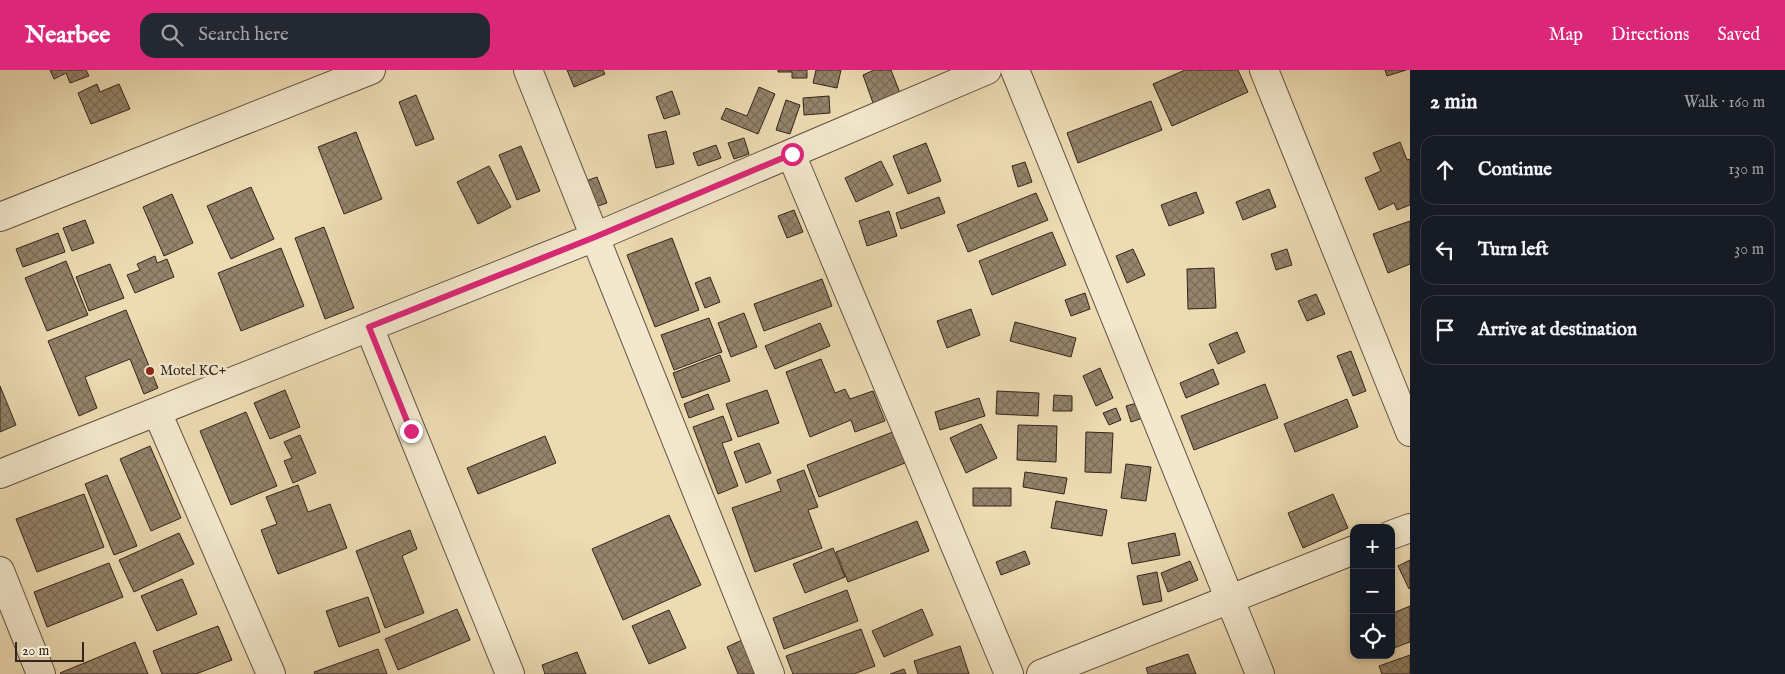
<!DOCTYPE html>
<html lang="en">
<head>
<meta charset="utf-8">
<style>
	:root { --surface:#171b24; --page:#242831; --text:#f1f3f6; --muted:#9ea1a6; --line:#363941; --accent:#db2777 }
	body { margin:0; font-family:"IM FELL English",serif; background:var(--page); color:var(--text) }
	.controls { position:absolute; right:15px; bottom:15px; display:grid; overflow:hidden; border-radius:10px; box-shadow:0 2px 8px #0003 }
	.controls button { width:45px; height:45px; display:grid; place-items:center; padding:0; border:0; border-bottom:1px solid var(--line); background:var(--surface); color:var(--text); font:25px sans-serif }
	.scale { position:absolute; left:15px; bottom:12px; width:69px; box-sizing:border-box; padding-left:5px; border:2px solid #34251e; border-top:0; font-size:14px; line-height:18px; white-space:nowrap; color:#34251e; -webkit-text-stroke:4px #f3e8cd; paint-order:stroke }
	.stop { position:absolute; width:15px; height:15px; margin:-11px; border:4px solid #db2777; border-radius:50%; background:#fff }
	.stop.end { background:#db2777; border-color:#fff; box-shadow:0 1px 5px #0008 }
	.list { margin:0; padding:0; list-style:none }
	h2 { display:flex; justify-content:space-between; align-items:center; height:65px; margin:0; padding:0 20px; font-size:21px }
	h2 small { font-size:16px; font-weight:400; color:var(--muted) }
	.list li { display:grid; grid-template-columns:32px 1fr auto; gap:15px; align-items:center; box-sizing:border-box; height:70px; margin:0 10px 10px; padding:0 10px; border:1px solid var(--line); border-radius:15px }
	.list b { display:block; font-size:19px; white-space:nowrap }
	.list em { font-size:16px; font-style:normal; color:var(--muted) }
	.icon { flex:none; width:28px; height:28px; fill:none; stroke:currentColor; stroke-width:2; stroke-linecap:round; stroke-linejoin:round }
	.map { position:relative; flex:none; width:1410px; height:604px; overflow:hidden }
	header { display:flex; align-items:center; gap:30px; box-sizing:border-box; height:70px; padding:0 25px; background:var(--accent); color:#fff }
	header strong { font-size:24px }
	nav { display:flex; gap:28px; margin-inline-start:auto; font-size:18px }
	.search { width:350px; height:45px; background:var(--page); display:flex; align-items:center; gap:12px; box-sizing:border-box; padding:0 18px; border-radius:15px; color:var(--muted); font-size:19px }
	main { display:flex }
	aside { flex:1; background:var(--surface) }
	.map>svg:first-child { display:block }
	.building { fill:url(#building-cross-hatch); stroke:#34251e }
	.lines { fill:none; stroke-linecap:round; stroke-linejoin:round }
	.minor-casing { stroke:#625243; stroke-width:30 }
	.minor { stroke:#f3e8cd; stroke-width:28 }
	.route { stroke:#db2777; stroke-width:6 }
	.poi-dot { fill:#8f2418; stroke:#f3e8cd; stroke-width:2 }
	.labels { text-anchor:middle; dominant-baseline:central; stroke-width:5; stroke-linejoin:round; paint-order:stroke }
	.poi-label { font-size:14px; fill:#34251e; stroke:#f3e8cd; text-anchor:start }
</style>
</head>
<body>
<header>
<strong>Nearbee</strong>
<div class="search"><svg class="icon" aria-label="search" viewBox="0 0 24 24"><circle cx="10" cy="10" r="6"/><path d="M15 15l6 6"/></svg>Search here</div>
<nav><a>Map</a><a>Directions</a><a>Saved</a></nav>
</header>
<main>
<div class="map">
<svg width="1410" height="604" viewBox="0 0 1410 604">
	<defs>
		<pattern id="building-cross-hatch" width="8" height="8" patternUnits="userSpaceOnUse" patternTransform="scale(1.25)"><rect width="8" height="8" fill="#94846b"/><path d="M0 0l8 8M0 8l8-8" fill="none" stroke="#7a6c57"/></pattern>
	</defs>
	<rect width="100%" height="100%" fill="#eddbb2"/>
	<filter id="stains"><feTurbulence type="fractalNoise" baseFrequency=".004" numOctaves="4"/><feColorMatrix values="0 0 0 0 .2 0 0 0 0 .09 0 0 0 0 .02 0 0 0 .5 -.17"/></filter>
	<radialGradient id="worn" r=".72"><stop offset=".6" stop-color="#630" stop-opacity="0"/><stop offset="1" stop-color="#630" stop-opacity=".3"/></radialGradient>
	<path class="building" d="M50,0H86L89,6L70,13L66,3L54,9Z
		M567,0H603L605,4L574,17Z
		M778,0H807V8H792V2H778Z
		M816,0H841L837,18L813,13Z
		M874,0H891L900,23L873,33L863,5Z
		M1185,0H1238L1248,22L1172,56L1153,14Z
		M1385,0H1406L1387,6Z
		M97,14L100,22L119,14L130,39L91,54L78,23Z
		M759,17L775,24L758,64L721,49L726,38L747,46Z
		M672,21L680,44L664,49L656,27Z
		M416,25L434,69L416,76L399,32Z
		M829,26L830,43L804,45L803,28Z
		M786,30L800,35L790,64L776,60Z
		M1151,31L1162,60L1078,93L1067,63Z
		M666,61L674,94L656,98L648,65Z
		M356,62L382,129L344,144L318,77Z
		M744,68L749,84L734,89L728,73Z
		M1400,72L1407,90L1410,89V135L1397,140L1394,133L1379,140L1365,108L1381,101L1373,83Z
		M926,73L941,111L908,124L893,86Z
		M716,75L721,88L698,96L693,83Z
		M521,76L540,121L517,130L499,85Z
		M881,91L893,115L856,132L845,108Z
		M1025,92L1032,112L1018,117L1012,96Z
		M489,96L511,137L478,154L457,112Z
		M597,107L607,133L595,137L586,111Z
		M251,117L274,169L231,189L207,136Z
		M1269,119L1276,137L1243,150L1236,132Z
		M1196,122L1204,143L1169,156L1161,135Z
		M1036,123L1048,150L968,182L957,155Z
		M172,124L193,173L164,186L143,137Z
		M939,127L945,143L901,159L896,143Z
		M794,140L803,162L787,168L778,146Z
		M889,141L897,166L867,176L859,151Z
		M85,150L94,173L72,181L63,158Z
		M1410,151V194L1388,203L1373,164Z
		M324,157L354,238L325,249L295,168Z
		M1052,162L1066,195L992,225L979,191Z
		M58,163L65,182L23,197L16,179Z
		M672,168L699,240L655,257L627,185Z
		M281,178L304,236L241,261L218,203Z
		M1133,179L1145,205L1127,213L1116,186Z
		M1287,179L1292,195L1276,200L1271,184Z
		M155,186L157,193L167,189L174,207L135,223L127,205L140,200L137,194Z
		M66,191L88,245L47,261L25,208Z
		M110,194L124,228L89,241L76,207Z
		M1214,198L1216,238L1188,239L1187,199Z
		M710,207L720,232L705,238L695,213Z
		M822,209L832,236L764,261L754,234Z
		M1085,223L1090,239L1071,246L1065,230Z
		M1316,224L1325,244L1307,251L1298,231Z
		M971,239L980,265L947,278L937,251Z
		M126,240L158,318L144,324L130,289L85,307L97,338L79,346L48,271Z
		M744,243L757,277L731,287L718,253Z
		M709,248L722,282L674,300L661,265Z
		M1015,252L1076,268L1071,287L1010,271Z
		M820,253L830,276L775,299L765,276Z
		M1237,262L1245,282L1218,294L1209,274Z
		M1351,281L1366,321L1353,326L1337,286Z
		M720,285L730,311L682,328L673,303Z
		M821,289L835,323L845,319L850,329L873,321L885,351L855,362L851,350L810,367L786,302Z
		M1100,298L1113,328L1096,336L1083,306Z
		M1213,299L1219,314L1186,328L1180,313Z
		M1265,314L1278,348L1194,380L1181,346Z
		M0,316L16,355L0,362Z
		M285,320L300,357L270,369L254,333Z
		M767,320L779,353L738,367L726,334Z
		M997,321L1039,323L1038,346L996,344Z
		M708,324L714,339L689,348L684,334Z
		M1054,325L1072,326V341H1053Z
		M979,328L985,346L940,360L935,342Z
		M1347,329L1358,357L1295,382L1284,354Z
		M1137,333L1143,348L1131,352L1126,336Z
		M1116,338L1121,350L1109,355L1103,343Z
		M246,342L277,416L231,435L200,361Z
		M723,346L732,370L722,373L738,416L718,424L693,357Z
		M981,354L997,388L966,403L950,368Z
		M1018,355L1057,356L1056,392L1017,390Z
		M898,360L910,391L819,427L807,395Z
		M1086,362L1113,363L1111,403L1085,402Z
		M300,365L316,403L293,413L284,391L292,388L284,372Z
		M545,366L556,393L478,424L467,398Z
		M759,373L771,403L746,413L734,382Z
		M150,376L181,448L151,461L120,389Z
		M1126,394L1151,397L1146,431L1121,428Z
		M804,400L818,437L808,440L822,478L755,502L732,438L781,421L777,410Z
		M1025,402L1067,408L1064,424L1023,417Z
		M107,405L137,476L114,485L85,414Z
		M298,415L308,442L330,434L347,478L278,504L261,460L277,454L266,427Z
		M973,418H1011V436H973Z
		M84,424L104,477L37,502L16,449Z
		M1333,424L1348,458L1303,478L1288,443Z
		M1056,431L1107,440L1102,466L1051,458Z
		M669,445L701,515L623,550L592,479Z
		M917,451L929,481L848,512L836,482Z
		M410,460L417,479L402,486L424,543L385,558L356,481Z
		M179,463L194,494L134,522L119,490Z
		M1175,463L1180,485L1132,494L1128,473Z
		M833,478L845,507L805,523L793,494Z
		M1025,481L1030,494L1001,505L996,492Z
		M1410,490V518L1409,519L1398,496Z
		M1190,491L1198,510L1168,522L1161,503Z
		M109,493L123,527L47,557L34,522Z
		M1157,502L1162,531L1143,535L1137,506Z
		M182,509L197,544L157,561L141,526Z
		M847,520L858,551L784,579L773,548Z
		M368,527L380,562L339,577L326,541Z
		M1410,536V572L1391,579V544Z
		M457,539L470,570L398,600L385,569Z
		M922,539L933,565L884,587L872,561Z
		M669,540L686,578L649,594L632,556Z
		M218,556L232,590L196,604H162L153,581Z
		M861,559L875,596L854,604H793L786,586Z
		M742,570L757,604H738L727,577Z
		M135,572L148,604H61L60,603Z
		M960,576L969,604H918L914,591Z
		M378,579L387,604H315L314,602Z
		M577,582L586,604H545L542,595Z
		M1188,584L1196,604H1148L1146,598Z
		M1410,585V604H1382L1379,596Z
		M904,599L906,604H890Z"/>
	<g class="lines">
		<defs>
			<path id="minor" d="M528,0L770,604
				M1015,0L1260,604
				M1264,0L1410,362
				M791,84L1009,604
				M0,147L371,0
				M369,257L510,604
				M157,342L271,604
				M0,404L595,167L987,0
				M1391,465L1410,458
				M0,501L41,604
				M1041,604L1354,480"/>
		</defs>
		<use href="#minor" class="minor-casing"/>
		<use href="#minor" class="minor"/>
	</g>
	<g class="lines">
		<path class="route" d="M411,361L369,257L595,167L792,84"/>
	</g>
	<circle class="poi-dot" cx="150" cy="301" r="5"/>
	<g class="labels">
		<g class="poi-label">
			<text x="160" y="301">Motel KC+</text>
		</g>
	</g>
	<rect width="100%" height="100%" filter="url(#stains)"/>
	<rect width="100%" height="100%" fill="url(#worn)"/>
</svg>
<div class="controls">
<button>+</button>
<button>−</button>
<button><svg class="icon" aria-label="locate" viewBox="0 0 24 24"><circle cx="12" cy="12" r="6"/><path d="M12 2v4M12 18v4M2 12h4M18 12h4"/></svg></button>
</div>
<div class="scale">20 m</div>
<div class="stop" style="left:792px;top:84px"></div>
<div class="stop end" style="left:411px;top:361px"></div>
</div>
<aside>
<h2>2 min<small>Walk · 160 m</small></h2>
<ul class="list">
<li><svg class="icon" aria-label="ahead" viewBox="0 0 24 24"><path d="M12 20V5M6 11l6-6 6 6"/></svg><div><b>Continue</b></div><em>130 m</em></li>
<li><svg class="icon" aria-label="left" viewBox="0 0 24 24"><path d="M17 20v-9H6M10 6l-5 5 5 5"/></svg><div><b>Turn left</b></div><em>30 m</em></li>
<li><svg class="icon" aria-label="arrive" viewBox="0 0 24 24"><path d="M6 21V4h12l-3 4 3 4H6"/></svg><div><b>Arrive at destination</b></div></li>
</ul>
</aside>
</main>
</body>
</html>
